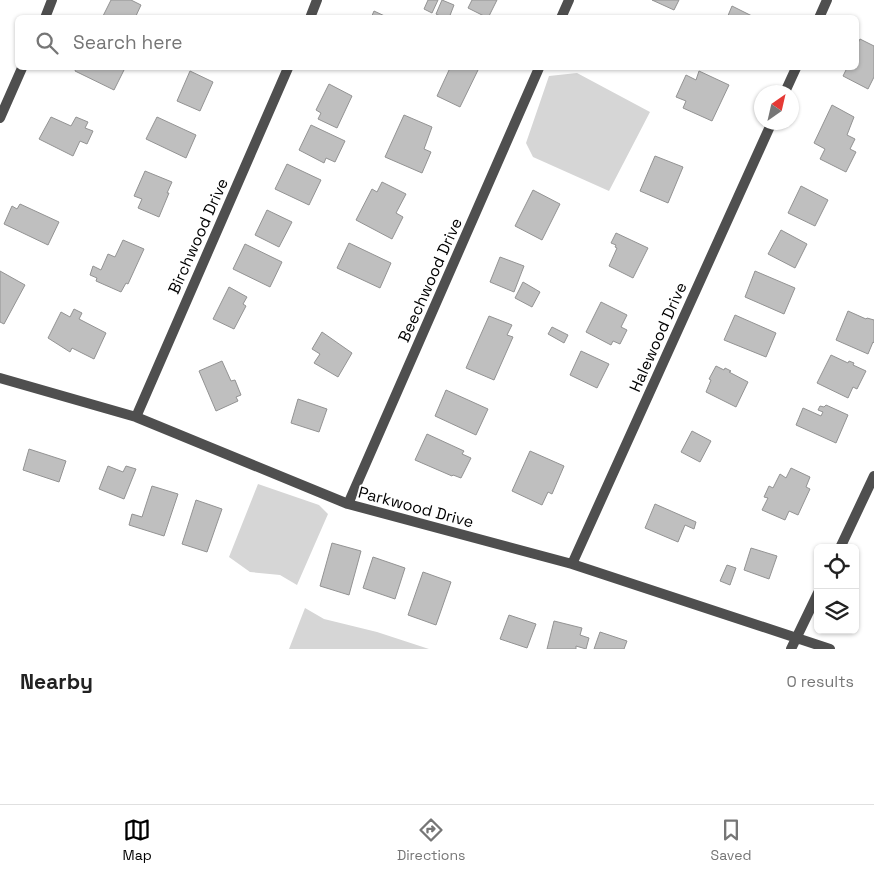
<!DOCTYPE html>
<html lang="en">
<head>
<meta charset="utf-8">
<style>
	:root { --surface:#fff; --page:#f2f2f2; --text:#222; --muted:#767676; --line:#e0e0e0; --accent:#000 }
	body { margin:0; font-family:"Space Grotesk",sans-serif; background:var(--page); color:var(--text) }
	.controls { position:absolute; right:15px; bottom:15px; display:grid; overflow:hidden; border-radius:8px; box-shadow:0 1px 4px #0004 }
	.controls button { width:45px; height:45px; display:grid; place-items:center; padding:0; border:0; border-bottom:1px solid var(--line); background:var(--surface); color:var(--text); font:25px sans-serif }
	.compass { position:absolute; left:754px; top:85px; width:45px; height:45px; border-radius:50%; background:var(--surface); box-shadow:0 1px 4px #0004; rotate:34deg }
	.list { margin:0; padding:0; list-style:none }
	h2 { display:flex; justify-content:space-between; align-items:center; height:65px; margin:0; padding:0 20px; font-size:21px }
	h2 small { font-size:16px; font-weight:400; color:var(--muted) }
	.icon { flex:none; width:28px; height:28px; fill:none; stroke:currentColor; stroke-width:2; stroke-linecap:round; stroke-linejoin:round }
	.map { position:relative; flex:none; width:874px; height:649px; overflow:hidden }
	.search { position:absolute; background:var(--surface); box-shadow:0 1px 4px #0004; left:15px; right:15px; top:15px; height:55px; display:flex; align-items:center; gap:12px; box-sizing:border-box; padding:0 18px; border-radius:8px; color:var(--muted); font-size:19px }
	.sheet { height:155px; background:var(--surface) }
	nav { display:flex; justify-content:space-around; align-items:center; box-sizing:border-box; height:70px; border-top:1px solid var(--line); background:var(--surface); font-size:14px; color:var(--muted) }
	nav a { display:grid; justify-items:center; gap:2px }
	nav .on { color:var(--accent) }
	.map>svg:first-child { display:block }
	.green { fill:#d6d6d6 }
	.building { fill:#bfbfbf; stroke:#939393 }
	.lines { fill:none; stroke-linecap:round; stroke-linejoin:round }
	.minor { stroke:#4f4f4f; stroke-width:10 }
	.labels { text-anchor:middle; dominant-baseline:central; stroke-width:4; stroke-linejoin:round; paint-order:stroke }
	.street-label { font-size:16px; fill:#000; stroke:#fff }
</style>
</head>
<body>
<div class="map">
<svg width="874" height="649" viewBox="0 0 874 649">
	<rect width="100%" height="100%" fill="#fff"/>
	<path class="green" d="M577,73L650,112L609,191L533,157L526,143L549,76Z
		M258,484L319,505L328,514L297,585L280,575L250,572L229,557Z
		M305,608L324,619L377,632L429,649H289Z"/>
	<path class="building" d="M111,0H131L141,5L135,18H102Z
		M428,0H438L432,13L424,9Z
		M442,0L454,5L449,18H444L436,14Z
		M472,0H497L488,18L468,8Z
		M652,0H679L674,10Z
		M732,6L756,18H727Z
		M374,11L389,18H371Z
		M860,39L874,46V77L868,89L843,76L847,68H856V47Z
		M76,68H119L124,70L114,90L75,71Z
		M450,68H479L460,107L437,96Z
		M190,71L213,82L200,111L177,101Z
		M699,71L729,85L712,121L683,108L686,101L676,97L686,75L696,80Z
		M329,84L352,96L337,128L318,119L321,113L316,110Z
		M832,105L854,117L847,135L855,139L850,149L856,152L846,172L820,159L825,149L814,143Z
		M404,115L432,127L424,149L431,152L422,173L385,157Z
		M51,117L71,126L76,117L88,122L85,128L93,131L87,144L80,141L73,156L39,139Z
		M157,117L196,135L186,158L146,139Z
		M311,125L345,141L335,162L326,158L324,163L299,150Z
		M655,156L683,167L668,203L640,191Z
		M287,164L321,180L309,205L275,189Z
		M145,171L172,182L167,193H169L159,217L138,208L142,199L134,196Z
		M382,182L406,194L396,213L403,217L392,239L356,220L372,189L377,192Z
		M801,186L828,200L815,226L788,213Z
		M533,190L560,204L542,240L515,226Z
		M20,204L59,222L48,245L4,224L12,206L17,209Z
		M267,210L292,222L279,247L255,235Z
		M781,230L807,244L795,268L768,254Z
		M616,233L648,248L633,278L609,266L617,248L615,247L616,245L611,243Z
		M123,240L144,249L128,284L126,283L121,292L96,281L97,278L90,275L93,266L101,270L108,254L115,257Z
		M349,243L391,263L380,288L337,268Z
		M245,244L282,262L270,287L233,269Z
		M500,257L524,266L514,292L490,282Z
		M0,271L25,285L4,324L0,322Z
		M755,271L795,288L784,314L745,297Z
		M523,282L540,292L532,307L515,298Z
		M229,287L247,297L243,304L246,306L234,329L213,319Z
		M601,302L627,315L621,327L627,330L620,344L613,341L611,345L586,332Z
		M74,309L82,313L79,319L106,333L94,359L72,348L70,352L48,338L61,312L70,317Z
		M848,311L866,319L867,318L874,320V343L873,342L868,354L836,340Z
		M735,315L776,333L766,357L724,340Z
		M489,316L512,325L507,335L513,337L494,380L466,368Z
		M552,327L568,335L564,343L548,334Z
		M322,332L352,353L338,377L314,363L320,354L312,349Z
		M581,351L609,364L597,388L570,375Z
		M831,355L848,363L849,361L854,363L853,365L866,371L857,389L853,387L848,398L817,383Z
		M222,361L231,381L235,380L241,395L236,397L238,401L216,411L199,371Z
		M716,366L724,370L725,368L731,371L729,372L748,382L736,407L706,392L711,380L709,379Z
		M446,390L488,409L476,435L435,416Z
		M298,399L327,409L319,432L291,423Z
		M826,405L848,415L836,443L796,425L803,408L821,416L823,412L818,410L820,406L824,407Z
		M692,431L711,441L700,462L681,452Z
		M427,434L464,451L462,454L471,458L461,478L453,475L452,476L415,460Z
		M29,449L66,461L59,482L23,470Z
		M530,451L564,466L552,494L548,492L542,505L512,491Z
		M108,466L123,472L126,466L136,469L124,499L99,489Z
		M791,468L810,477L806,487L810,489L798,515L789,511L785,520L762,510L768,498L764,497L769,486L773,488L780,474L786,478Z
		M152,486L178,494L164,536L129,525L132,514L142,517Z
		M196,500L222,509L207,552L182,544Z
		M655,504L696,522L694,529L685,525L678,542L645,528Z
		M332,543L361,551L349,595L320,586Z
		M751,548L777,556L769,579L744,570Z
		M373,557L405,568L395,599L363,588Z
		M727,565L736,568L730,585L720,581Z
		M423,572L451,582L436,625L408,615Z
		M509,615L536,624L527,648L500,639Z
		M554,621L582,628L580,635L589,638L586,649L576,646V649H547Z
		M600,632L627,641L624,649H594Z"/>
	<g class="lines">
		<path class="minor" d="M45,18L52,0
			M310,18L317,0
			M561,18L569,0
			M819,18L827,0
			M785,92L796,68
			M0,118L22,68
			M0,378L136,417L348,504L572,564L830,649
			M136,417L288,68
			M348,504L539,68
			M840,548L874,476
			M572,564L772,122
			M791,649L818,593"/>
	</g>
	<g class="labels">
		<g class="street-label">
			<text transform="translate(198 236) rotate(-66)">Birchwood Drive</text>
			<text transform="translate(430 280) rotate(-66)">Beechwood Drive</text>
			<text transform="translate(658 337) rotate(-66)">Halewood Drive</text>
			<text transform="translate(416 507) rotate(15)">Parkwood Drive</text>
		</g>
	</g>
</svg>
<div class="controls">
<button><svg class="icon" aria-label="locate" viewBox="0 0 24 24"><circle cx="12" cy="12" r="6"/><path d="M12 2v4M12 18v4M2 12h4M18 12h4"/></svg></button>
<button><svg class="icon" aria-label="layers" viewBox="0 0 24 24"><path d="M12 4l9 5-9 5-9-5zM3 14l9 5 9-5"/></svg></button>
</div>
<svg class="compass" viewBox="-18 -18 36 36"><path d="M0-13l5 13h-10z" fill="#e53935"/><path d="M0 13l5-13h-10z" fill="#767676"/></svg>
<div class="search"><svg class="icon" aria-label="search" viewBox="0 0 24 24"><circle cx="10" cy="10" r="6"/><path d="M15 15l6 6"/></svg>Search here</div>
</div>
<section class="sheet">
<h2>Nearby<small>0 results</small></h2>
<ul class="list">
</ul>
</section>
<nav>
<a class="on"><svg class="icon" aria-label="map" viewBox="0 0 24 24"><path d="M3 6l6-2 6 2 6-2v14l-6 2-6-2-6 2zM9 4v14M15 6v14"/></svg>Map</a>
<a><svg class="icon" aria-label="directions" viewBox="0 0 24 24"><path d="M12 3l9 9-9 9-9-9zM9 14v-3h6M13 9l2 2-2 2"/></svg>Directions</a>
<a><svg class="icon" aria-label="saved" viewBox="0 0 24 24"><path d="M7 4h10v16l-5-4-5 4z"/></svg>Saved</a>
</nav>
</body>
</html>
